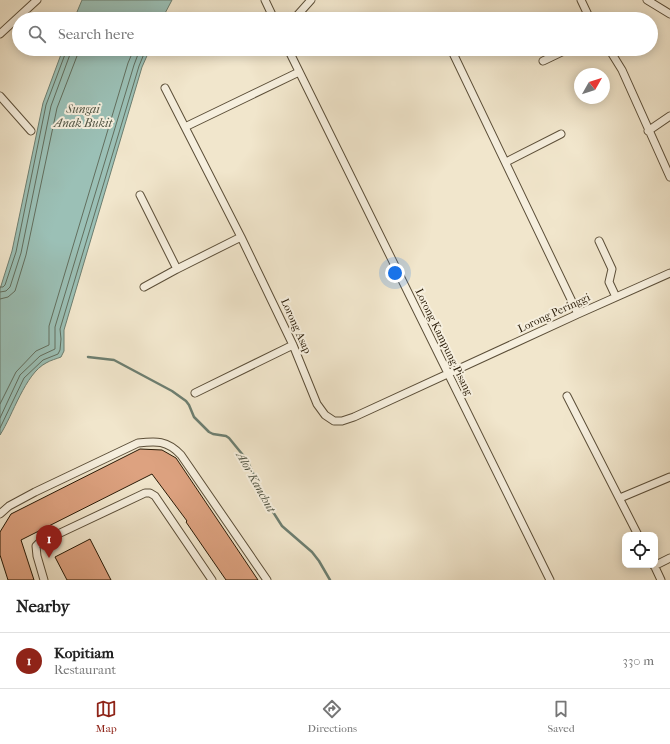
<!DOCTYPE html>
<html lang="en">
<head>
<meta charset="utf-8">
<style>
	:root { --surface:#fff; --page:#f2f2f2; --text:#222; --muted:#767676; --line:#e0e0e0; --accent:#8f2418 }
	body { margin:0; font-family:"IM FELL French Canon",serif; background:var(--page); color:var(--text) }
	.controls { position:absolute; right:12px; bottom:12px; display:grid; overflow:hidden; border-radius:8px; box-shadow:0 2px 10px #0003 }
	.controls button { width:36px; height:36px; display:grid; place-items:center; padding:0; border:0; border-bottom:1px solid var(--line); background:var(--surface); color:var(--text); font:20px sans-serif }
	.compass { position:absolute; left:574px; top:68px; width:36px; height:36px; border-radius:50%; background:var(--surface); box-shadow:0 2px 10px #0003; rotate:51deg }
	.you { position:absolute; left:395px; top:273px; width:14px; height:14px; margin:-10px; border:3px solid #fff; border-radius:50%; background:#1a73e8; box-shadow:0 0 0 6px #1a73e833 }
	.badge { display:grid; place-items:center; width:26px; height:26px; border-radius:50%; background:var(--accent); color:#fff; font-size:13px; font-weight:700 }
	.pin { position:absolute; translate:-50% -33px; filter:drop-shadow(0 1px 2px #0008) }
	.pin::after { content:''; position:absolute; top:21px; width:14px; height:12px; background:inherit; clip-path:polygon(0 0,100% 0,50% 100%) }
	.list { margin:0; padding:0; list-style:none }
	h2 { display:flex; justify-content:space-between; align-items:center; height:52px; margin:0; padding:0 16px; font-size:17px }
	h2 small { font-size:13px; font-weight:400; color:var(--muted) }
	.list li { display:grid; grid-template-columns:26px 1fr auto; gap:12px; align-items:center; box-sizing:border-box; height:56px; padding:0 16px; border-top:1px solid var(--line) }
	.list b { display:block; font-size:15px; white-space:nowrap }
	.list p { margin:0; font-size:13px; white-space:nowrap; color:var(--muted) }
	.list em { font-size:13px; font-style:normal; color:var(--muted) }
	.icon { flex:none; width:22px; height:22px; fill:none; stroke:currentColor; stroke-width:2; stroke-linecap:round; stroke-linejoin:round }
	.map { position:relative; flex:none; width:670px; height:580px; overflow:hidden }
	.search { position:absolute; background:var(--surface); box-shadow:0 2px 10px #0003; left:12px; right:12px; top:12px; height:44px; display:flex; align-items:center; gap:10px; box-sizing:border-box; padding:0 14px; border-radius:22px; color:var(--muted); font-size:15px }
	.sheet { height:108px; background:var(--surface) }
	nav { display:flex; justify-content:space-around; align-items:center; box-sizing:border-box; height:56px; border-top:1px solid var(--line); background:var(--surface); font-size:11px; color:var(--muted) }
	nav a { display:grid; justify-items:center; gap:2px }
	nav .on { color:var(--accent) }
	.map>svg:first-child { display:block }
	.water { fill:#9bc0b6; stroke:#6d7e70 }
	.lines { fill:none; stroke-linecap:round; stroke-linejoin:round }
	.shore { stroke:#626e5e; stroke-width:1 }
	.stream { stroke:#6d7e70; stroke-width:2.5 }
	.building { fill:#dda280; stroke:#291b07 }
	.street-casing { stroke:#5b4e38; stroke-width:9 }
	.street { stroke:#f6efde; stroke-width:7 }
	.labels { text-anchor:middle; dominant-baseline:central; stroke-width:4; stroke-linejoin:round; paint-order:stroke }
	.street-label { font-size:11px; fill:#291b07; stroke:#f6efde }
	.water-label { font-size:12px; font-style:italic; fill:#515544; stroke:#f6efde }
</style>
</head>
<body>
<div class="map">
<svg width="670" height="580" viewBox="0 0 670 580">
	<rect width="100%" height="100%" fill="#f1e6cc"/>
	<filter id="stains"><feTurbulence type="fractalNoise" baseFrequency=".005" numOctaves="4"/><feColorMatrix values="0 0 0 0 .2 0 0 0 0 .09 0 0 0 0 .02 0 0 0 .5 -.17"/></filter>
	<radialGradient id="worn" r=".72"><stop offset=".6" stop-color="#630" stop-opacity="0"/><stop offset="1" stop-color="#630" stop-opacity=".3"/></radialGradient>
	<path class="water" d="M82,0H172L162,19H74Z
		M63,49H150L142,67L64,330V351L61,357C56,359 51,360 46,363C25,374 13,415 0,435V289L12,251L43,103Z"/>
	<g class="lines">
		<path class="shore" d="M0,287H3L5,285L16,252L46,105L67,49
			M0,292L6,291L10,287L21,253L51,106L72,49
			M0,299L8,297L15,291L26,255L57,108L77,56L78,49
			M0,404L16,372L36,351L49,345V326L128,63L134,49
			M0,418L20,375L40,356L55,349V327L134,65L140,49
			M0,428L24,378L43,360L58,354L60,350L61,339L60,329L139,66L146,49"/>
		<path class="stream" d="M88,357L114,360L172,391L186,401L189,405L194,417L209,432L213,434L226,436L229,438L247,460L266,501L282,526L312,552L319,561L330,580"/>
	</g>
	<path class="building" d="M140,449L162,450L176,458L258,580H226L186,522L187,521L152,474L21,540L34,580H8L0,555V532L11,514Z
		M90,539L111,580H67L55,557Z"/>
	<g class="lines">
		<defs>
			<path id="street" d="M265,0L274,19
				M581,0L590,19
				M647,0L670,14
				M294,19L311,0
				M491,19L494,18
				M0,34L37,0
				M288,49L550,580
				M451,49L578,314
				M609,49L622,70L670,177
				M543,61L568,49
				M165,88L241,237L293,345L317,404L325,415L334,421H342L354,417L578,314L670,273
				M0,96L31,131
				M185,127L299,72
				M648,131L670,116
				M506,162L561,134
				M140,195L177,269
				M599,241L612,269L609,282L616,297
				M144,287L177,269L241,237
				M195,393L293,345
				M567,396L638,535
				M620,498L670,477
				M0,514L9,506L35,492L138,443C156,441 167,440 181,455L267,580
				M654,565L661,580
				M654,566L670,558
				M44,580L37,556L36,546L39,543L145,493H150L155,496L212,580"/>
		</defs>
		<use href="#street" class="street-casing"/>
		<use href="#street" class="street"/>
	</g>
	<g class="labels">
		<g class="street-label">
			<text transform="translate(554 313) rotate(-25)">Lorong Peringgi</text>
			<text transform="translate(296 326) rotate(66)">Lorong Asap</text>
			<text transform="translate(444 342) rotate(64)">Lorong Kampung Pisang</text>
		</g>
		<g class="water-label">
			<text x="83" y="109">Sungai<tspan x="83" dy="14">Anak Bukit</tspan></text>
			<text transform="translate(256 482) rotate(61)">Alor Kanchut</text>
		</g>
	</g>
	<rect width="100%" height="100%" filter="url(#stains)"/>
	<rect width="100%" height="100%" fill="url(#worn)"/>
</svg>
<div class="controls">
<button><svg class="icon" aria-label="locate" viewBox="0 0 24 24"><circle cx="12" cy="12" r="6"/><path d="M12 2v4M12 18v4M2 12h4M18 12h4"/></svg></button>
</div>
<svg class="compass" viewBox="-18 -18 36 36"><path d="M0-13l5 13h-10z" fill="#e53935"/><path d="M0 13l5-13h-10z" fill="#767676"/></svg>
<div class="you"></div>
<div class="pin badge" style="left:49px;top:558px">1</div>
<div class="search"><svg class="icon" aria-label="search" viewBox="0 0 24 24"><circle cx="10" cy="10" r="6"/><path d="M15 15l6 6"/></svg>Search here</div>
</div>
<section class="sheet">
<h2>Nearby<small></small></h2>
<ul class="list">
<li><span class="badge">1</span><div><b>Kopitiam</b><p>Restaurant</p></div><em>330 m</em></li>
</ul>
</section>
<nav>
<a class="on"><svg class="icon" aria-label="map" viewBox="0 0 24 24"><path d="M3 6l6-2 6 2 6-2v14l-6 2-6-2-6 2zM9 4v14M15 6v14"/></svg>Map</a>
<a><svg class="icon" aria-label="directions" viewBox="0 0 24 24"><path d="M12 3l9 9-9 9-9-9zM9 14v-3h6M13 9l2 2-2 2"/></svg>Directions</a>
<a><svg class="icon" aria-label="saved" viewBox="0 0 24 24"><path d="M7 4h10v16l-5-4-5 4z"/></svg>Saved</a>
</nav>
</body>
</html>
